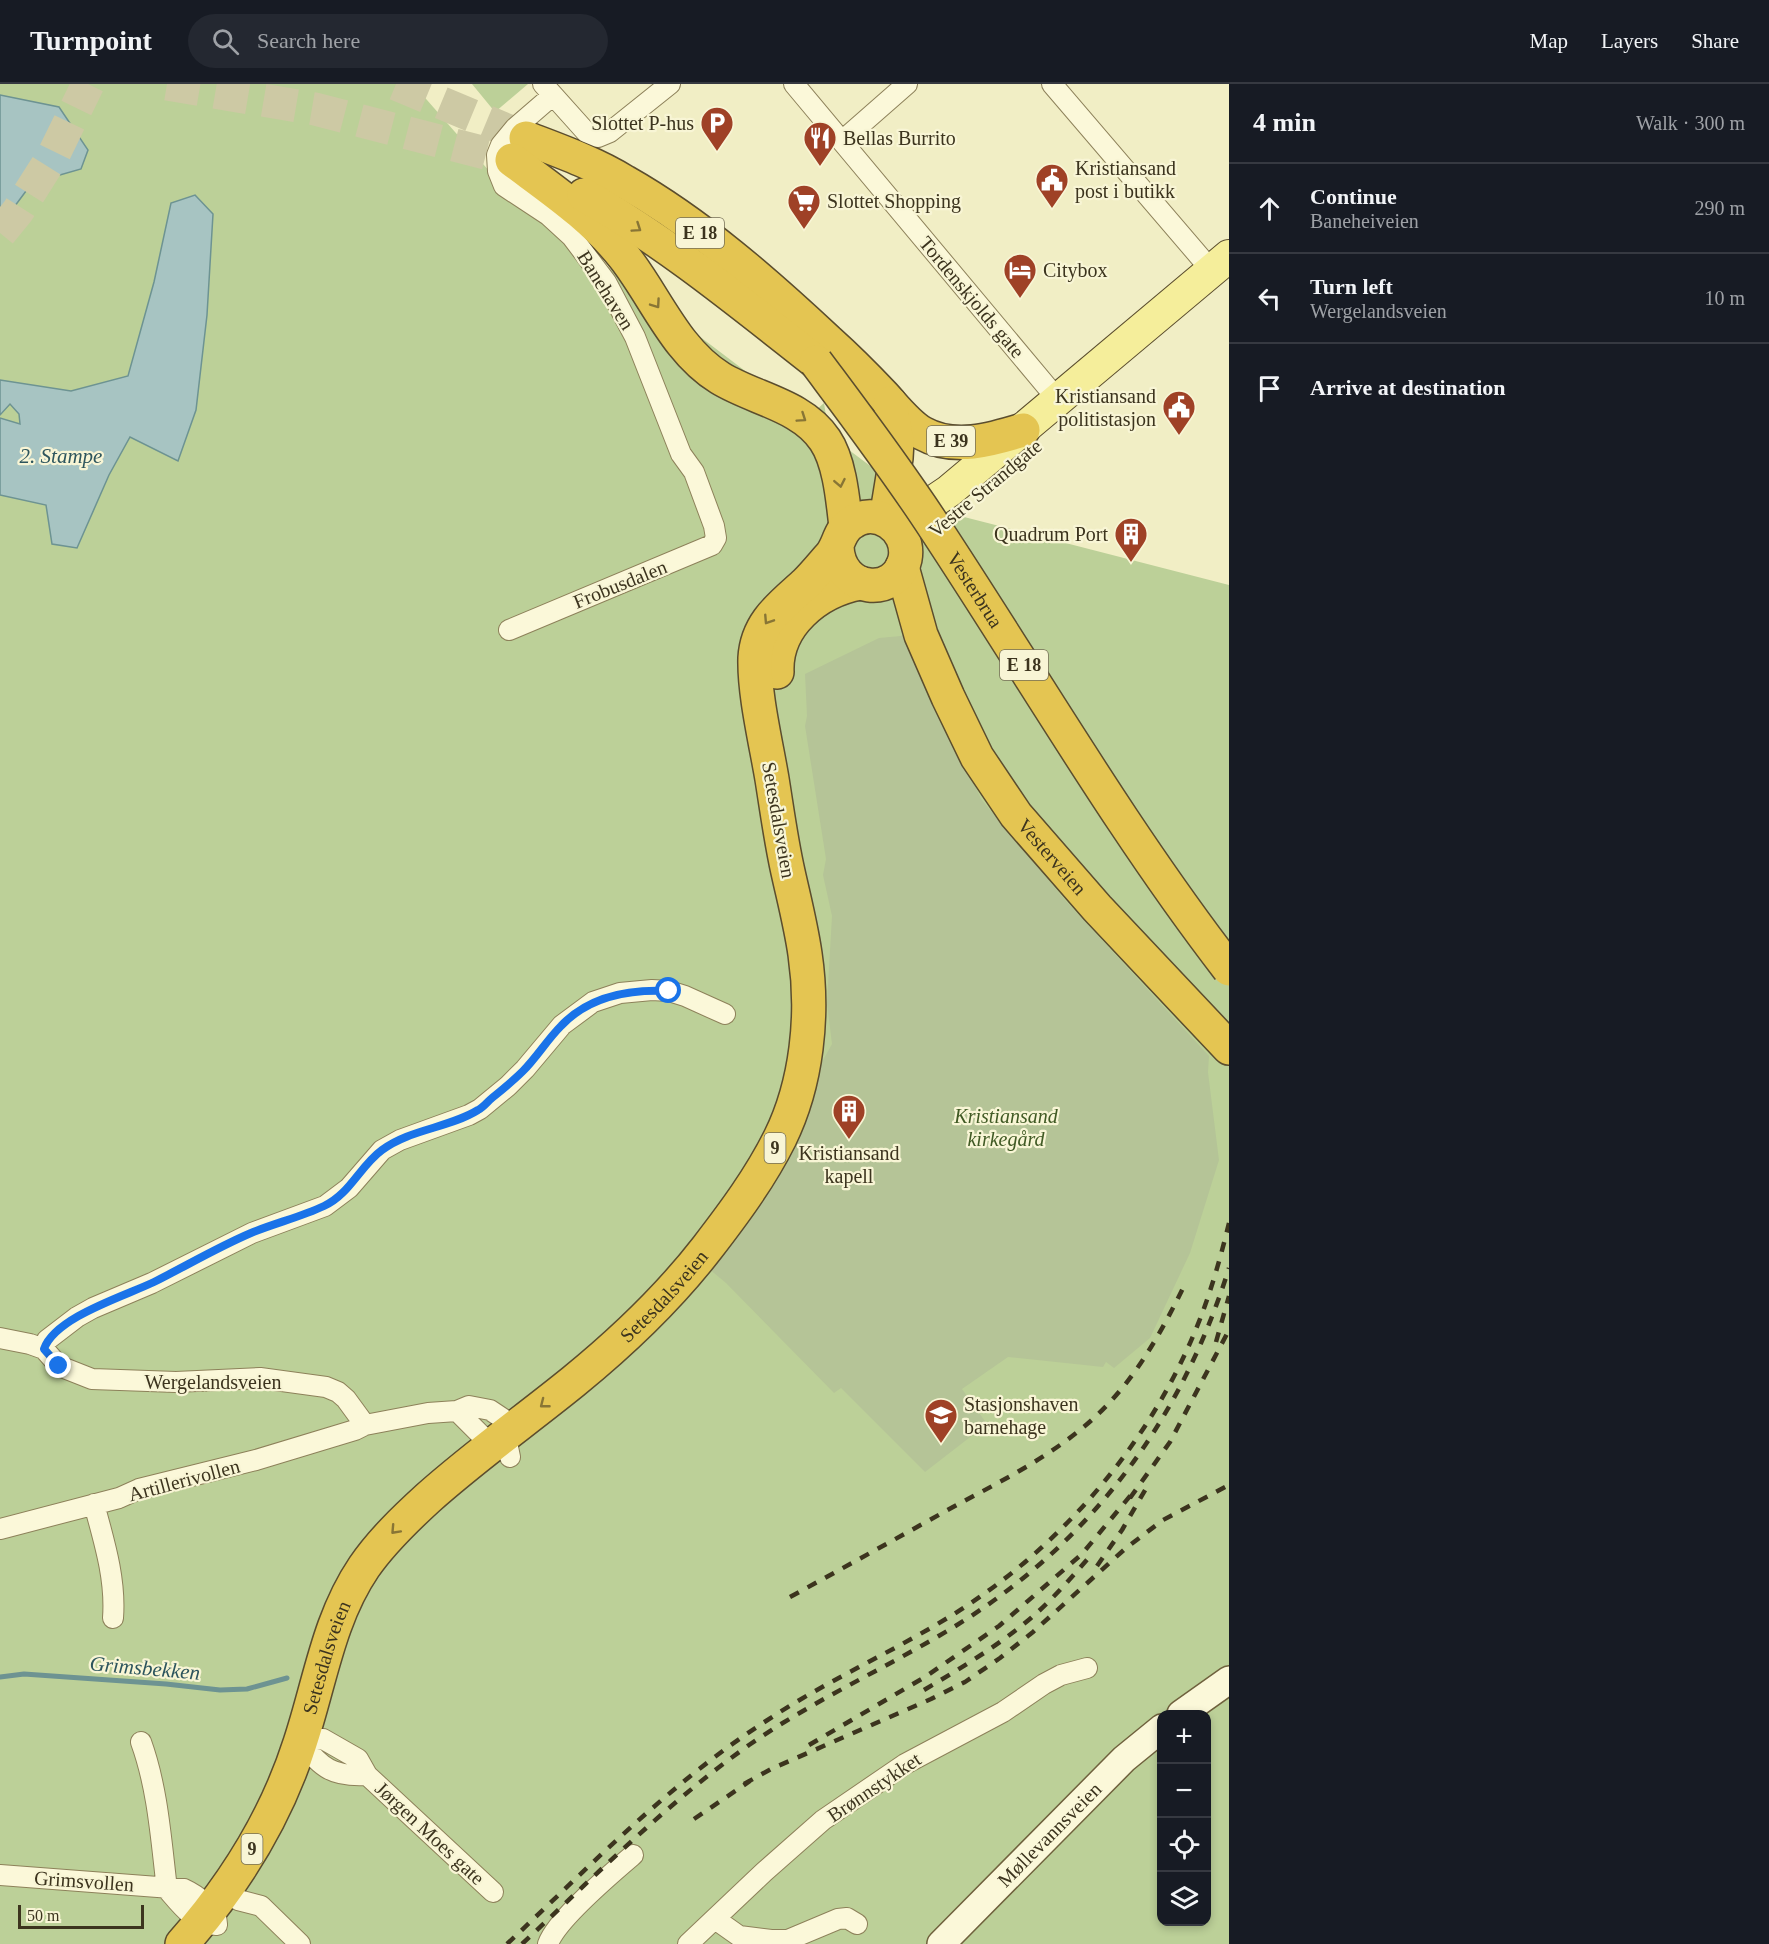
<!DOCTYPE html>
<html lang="en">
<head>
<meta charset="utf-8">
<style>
	:root { --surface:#171b24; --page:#242831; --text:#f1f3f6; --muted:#9ea1a6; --line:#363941 }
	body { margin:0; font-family:"Times New Roman",serif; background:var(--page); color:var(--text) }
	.controls { position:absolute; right:18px; bottom:18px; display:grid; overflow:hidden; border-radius:12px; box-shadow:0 3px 9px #0003 }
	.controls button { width:54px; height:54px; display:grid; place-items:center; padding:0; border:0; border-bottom:2px solid var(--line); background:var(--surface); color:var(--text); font:30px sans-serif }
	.scale { position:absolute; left:18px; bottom:15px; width:126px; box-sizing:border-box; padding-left:6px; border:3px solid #3c341e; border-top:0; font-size:16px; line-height:21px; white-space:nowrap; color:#3c341e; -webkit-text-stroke:4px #f8f5d5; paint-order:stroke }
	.stop { position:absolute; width:18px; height:18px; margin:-14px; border:4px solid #1a73e8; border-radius:50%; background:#fff }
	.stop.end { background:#1a73e8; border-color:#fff; box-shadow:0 2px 6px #0008 }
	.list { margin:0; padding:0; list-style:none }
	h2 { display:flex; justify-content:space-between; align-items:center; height:78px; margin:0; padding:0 24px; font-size:26px }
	h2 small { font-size:20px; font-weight:400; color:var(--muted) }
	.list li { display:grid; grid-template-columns:39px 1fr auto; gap:18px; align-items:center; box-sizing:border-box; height:90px; padding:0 24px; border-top:2px solid var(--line) }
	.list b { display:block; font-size:22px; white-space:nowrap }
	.list p { margin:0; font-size:20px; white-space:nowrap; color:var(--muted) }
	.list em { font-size:20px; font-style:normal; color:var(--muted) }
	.icon { flex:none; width:33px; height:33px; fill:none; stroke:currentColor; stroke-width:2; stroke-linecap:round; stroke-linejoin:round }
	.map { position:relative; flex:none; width:1229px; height:1860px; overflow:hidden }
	header { display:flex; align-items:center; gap:36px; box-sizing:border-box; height:84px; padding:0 30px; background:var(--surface); border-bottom:2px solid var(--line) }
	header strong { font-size:28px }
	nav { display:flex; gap:33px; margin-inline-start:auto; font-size:21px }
	.search { width:420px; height:54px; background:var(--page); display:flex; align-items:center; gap:15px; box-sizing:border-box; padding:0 21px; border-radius:33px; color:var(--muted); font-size:22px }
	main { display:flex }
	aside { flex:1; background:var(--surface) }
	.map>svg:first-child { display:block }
	.green { fill:#bcd098; fill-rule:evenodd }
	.cemetery { fill:#b5c497 }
	.water { fill:#a7c4c2; stroke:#6d9392; stroke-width:1.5 }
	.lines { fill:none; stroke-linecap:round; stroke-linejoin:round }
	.stream { stroke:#6d9392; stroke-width:5 }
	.highway-tunnel { stroke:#cdc9a4; stroke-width:33; stroke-dasharray:33 16; stroke-linecap:butt }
	.street-casing { stroke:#8d815a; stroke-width:22 }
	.secondary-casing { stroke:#6f613d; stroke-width:30 }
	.primary-casing { stroke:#5b4d2e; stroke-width:34 }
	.highway-casing { stroke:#5b4d2e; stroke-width:36 }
	.street { stroke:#fbf8d9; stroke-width:20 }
	.secondary { stroke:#fbf8d9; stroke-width:27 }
	.primary { stroke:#f5ee9b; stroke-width:32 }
	.highway { stroke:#e4c552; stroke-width:33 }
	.rail { stroke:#3c341e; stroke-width:4.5; stroke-dasharray:10 10; stroke-linecap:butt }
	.highway-bridge-casing { stroke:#5b4d2e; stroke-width:36; stroke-linecap:butt }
	.highway-bridge { stroke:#e4c552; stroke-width:33 }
	.oneway { stroke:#887535 }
	.route { stroke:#1a73e8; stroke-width:8 }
	.labels { text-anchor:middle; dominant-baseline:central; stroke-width:4.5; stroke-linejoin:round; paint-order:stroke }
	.shield { fill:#f8f5d5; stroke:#746e55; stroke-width:1.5 }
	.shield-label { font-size:18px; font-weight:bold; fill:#3c341e }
	.poi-label { font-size:20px; fill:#3c341e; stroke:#f8f5d5; text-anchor:start }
	.street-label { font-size:20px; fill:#3c341e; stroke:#f8f5d5 }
	.park-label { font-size:20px; font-style:italic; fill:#405a24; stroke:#f8f5d5 }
	.water-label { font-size:21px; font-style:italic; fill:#2d555d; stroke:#f8f5d5 }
</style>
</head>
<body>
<header>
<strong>Turnpoint</strong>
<div class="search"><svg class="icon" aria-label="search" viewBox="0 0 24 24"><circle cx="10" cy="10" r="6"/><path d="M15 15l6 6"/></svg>Search here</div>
<nav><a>Map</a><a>Layers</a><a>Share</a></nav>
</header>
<main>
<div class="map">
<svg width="1229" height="1860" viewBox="0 0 1229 1860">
	<rect width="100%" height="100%" fill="#f1eec5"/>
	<path class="green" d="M0,0H413L504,104L807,334L824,319L829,351L925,423L1229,501V1860H0ZM1162,1630H1206V1838H1162Z
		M472,0H528L495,28Z"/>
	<path class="cemetery" d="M907,549L981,715L1065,816L1209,972L1208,988L1219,1076L1190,1169L1150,1254L1114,1284L1106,1278L1103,1283L1008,1273L962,1305L987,1340L925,1388L841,1304L834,1309L726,1199L708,1184L832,960L827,919L832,832L823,791L826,775L805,642L807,632L805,590L879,554L901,552Z"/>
	<path class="water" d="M0,11L59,23L88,66L81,85L32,99L0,142Z
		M195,111L213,130L207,231L196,326L178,377L130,353L109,391L77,464L52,460L46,421L0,411V334L20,340L19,330L10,320L0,331V296L71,307L128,292L154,198L171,119Z"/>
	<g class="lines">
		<path class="stream" d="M0,1593L24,1590L166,1600L220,1606L247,1605L287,1594"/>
		<path class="highway-tunnel" d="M167,0L315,25L512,76
			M396,0L526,54
			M0,149L18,127L54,70L88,0"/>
		<defs>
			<path id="street" d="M543,0L586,48L598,53L610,48L670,0
				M794,0L1058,316
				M1052,0L1212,187
				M842,57L907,0
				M509,546L712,461L716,454L714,442L694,388L681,370L635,253L606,198L572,153L548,131L504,102L498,87L497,71L501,61L515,44L552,12
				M0,1254L30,1260L44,1265L59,1282L92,1295L176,1298L260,1294L326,1303L338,1308L346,1315L365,1341L428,1329L457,1327L469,1322L490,1326L502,1334L510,1373
				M44,1265L47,1256L77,1233L93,1224L152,1199L252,1149L325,1122L349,1104L382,1066L400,1056L469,1031L480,1025L508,1002L525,985L562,941L593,918L620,909L652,906L669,907L685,912L725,930
				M457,1327L484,1354L499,1365
				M94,1420C104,1457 116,1495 113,1534
				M0,1445L119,1414L139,1405L256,1376L355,1346L365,1341
				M141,1658C158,1705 161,1756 167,1805
				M367,1691C333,1693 321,1684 301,1658L323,1655L358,1675L367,1691L493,1808
				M0,1791L184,1805C197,1811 218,1826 217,1841C196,1842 180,1820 167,1805
				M238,1816L261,1822L300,1860
				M715,1835L739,1852L771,1856H788L838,1835L847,1834L857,1840
				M548,1860C556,1836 613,1788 633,1771
				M688,1860L764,1788L823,1736L905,1680L1003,1628L1044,1600L1061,1591L1087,1584"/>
			<g id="secondary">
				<path d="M1181,1630L1229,1596"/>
				<path id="s1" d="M941,1860L1124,1675L1162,1644"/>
			</g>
			<path id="primary" d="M898,438L912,432L949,407L1229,172"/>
			<g id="highway">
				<path d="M526,54C560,67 594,79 625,98C699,140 766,199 828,257C847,274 865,292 883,311C895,324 907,340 922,349C954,367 991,356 1023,346"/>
				<path d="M512,76C552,106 594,134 625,174C656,214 676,267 720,294C754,315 802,321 825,356C840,378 843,417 846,443"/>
				<path d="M584,111C667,158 742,220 816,278"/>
				<path d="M886,435L896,374L897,357L890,319"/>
				<path id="s2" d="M902,483L921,551L948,613L977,673L1016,731L1097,824L1229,964"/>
				<path d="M777,588C775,541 817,507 860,499"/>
				<path id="s3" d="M182,1860C234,1801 276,1734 300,1659C320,1599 328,1536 364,1483C382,1457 405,1435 428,1414C475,1372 526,1336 574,1297C623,1257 669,1213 707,1164C734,1129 760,1094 780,1054C807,999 814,931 805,870C801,842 794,815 788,788C781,757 777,726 772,695C766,659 754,610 755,574C757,538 782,521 806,499C815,490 823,480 831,471C839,461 839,448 850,440C875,420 911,444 905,475C896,514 839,509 837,463"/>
			</g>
		</defs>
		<use href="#street" class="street-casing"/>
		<use href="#secondary" class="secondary-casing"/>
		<use href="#primary" class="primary-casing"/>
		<use href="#highway" class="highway-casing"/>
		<use href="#street" class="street"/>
		<use href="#secondary" class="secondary"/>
		<use href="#primary" class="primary"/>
		<use href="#highway" class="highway"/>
		<path class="rail" d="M1216,1258L1229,1212
			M1130,1414L1170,1358L1229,1246
			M1097,1482L1122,1446L1148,1401
			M790,1513C845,1483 899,1453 953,1423C1009,1393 1068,1364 1111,1317C1142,1283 1164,1243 1184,1202
			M924,1606C961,1584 998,1562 1031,1534C1053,1515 1072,1493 1091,1471
			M809,1661L925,1593L999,1542L1082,1470L1135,1406
			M744,1700L771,1685L931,1615L965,1598L1000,1574L1033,1548L1126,1464L1163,1436L1229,1401
			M694,1735L750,1697
			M507,1860C590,1782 670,1699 766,1637C826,1597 893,1568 954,1530C1064,1461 1153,1356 1200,1235C1212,1204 1221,1172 1229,1139
			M522,1860C596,1791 667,1719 749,1661C808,1620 875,1589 937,1553C1083,1469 1179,1344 1229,1184"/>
		<defs>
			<g id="highway-bridge">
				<path id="s4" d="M816,278C857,333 898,387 935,444C1032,591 1121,745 1229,885"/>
			</g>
		</defs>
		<use href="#highway-bridge" class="highway-bridge-casing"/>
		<use href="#highway-bridge" class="highway-bridge"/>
	</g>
	<defs><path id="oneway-chevron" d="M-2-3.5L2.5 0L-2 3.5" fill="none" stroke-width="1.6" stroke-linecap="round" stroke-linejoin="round" transform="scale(1.5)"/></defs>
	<g class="oneway">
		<use href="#oneway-chevron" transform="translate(637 144) rotate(34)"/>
		<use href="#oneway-chevron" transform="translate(656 220) rotate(55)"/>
		<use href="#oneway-chevron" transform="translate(802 334) rotate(34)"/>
		<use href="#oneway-chevron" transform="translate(840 399) rotate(79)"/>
		<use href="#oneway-chevron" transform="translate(768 536) rotate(123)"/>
		<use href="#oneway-chevron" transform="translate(544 1320) rotate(142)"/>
		<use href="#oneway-chevron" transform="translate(395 1446) rotate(133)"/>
	</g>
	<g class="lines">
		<path class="route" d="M59,1282L44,1265C55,1233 125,1212 154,1198C186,1182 218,1163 251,1149C275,1139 301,1133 324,1122C350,1110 360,1082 382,1066C410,1045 449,1044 478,1026C484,1023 487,1018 492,1014C503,1005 513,997 523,987C537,973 547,956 561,942C589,912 630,905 669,907"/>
	</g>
	<defs>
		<symbol id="parking-pin" viewBox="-11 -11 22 30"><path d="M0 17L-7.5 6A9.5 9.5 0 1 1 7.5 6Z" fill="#9f4126" stroke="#f8f5d5"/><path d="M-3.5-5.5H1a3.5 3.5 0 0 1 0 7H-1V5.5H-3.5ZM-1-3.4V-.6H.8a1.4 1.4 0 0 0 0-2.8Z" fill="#fff"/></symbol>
		<symbol id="restaurant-pin" viewBox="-11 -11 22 30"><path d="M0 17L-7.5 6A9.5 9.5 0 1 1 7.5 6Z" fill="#9f4126" stroke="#f8f5d5"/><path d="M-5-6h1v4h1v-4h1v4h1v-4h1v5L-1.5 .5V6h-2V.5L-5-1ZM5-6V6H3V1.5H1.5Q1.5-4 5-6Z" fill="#fff"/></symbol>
		<symbol id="civic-pin" viewBox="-11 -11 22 30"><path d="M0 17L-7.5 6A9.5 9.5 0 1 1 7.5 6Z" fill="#9f4126" stroke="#f8f5d5"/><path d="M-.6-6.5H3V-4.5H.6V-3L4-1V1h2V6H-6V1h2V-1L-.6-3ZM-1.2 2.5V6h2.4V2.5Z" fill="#fff"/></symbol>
		<symbol id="supermarket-pin" viewBox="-11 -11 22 30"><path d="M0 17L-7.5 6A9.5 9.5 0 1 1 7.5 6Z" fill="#9f4126" stroke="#f8f5d5"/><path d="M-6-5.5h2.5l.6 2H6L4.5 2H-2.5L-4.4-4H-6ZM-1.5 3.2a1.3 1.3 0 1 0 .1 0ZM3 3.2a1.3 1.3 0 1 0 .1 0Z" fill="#fff"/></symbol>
		<symbol id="hotel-pin" viewBox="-11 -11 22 30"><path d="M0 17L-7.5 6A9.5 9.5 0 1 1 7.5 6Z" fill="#9f4126" stroke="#f8f5d5"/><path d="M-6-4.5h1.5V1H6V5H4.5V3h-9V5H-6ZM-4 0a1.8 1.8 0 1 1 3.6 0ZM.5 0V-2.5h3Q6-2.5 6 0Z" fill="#fff"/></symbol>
		<symbol id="building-pin" viewBox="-11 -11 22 30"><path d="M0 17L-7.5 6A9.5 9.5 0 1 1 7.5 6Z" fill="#9f4126" stroke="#f8f5d5"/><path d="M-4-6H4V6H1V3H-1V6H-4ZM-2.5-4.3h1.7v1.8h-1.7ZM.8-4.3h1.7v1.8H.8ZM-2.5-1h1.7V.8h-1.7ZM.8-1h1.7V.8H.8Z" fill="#fff"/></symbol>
		<symbol id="school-pin" viewBox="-11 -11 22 30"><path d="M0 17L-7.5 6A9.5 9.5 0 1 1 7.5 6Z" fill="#9f4126" stroke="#f8f5d5"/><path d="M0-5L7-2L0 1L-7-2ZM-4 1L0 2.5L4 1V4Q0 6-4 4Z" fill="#fff"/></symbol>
	</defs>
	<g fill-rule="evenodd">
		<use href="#parking-pin" x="698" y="20" width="38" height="52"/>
		<use href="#restaurant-pin" x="801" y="35" width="38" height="52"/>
		<use href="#civic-pin" x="1033" y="77" width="38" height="52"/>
		<use href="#supermarket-pin" x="785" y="98" width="38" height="52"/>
		<use href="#hotel-pin" x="1001" y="167" width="38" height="52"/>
		<use href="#civic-pin" x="1160" y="304" width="38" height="52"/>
		<use href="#building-pin" x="1112" y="431" width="38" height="52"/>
		<use href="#building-pin" x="830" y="1008" width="38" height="52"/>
		<use href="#school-pin" x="922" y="1312" width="38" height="52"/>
	</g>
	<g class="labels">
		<g class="shield">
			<rect x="676" y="134" width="48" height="30" rx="4.5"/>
			<rect x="927" y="342" width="48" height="30" rx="4.5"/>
			<rect x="1000" y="566" width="48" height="30" rx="4.5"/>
			<rect x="764.5" y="1049" width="21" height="30" rx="4.5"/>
			<rect x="241.5" y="1750" width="21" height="30" rx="4.5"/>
		</g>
		<g class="shield-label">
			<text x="700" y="149">E 18</text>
			<text x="951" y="357">E 39</text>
			<text x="1024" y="581">E 18</text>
			<text x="775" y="1064">9</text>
			<text x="252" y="1765">9</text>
		</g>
		<g class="poi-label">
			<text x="694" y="39" text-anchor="end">Slottet P-hus</text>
			<text x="843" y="54">Bellas Burrito</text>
			<text x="1075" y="84">Kristiansand<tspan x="1075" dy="23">post i butikk</tspan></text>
			<text x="827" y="117">Slottet Shopping</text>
			<text x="1043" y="186">Citybox</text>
			<text x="1156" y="312" text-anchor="end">Kristiansand<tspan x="1156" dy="23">politistasjon</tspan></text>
			<text x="1108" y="450" text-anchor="end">Quadrum Port</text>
			<text x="849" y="1069" text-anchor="middle">Kristiansand<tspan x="849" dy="23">kapell</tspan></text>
			<text x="964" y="1320">Stasjonshaven<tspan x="964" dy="23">barnehage</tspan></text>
		</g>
		<g class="street-label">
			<text transform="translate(606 206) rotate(58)">Banehaven</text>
			<text transform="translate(972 213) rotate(50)">Tordenskjolds gate</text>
			<text transform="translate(985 404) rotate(-40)">Vestre Strandgate</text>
			<text transform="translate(620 500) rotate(-22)">Frobusdalen</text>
			<text stroke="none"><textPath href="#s4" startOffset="278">Vesterbrua</textPath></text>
			<text transform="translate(779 736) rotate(80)">Setesdalsveien</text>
			<text stroke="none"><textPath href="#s2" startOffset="330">Vesterveien</textPath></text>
			<text stroke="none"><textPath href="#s3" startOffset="828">Setesdalsveien</textPath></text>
			<text x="213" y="1298">Wergelandsveien</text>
			<text transform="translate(184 1396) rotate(-15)">Artillerivollen</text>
			<text stroke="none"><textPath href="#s3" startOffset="324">Setesdalsveien</textPath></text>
			<text transform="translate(874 1703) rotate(-34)">Brønnstykket</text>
			<text transform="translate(430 1749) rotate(43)">Jørgen Moes gate</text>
			<text stroke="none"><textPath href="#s1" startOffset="154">Møllevannsveien</textPath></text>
			<text transform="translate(84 1797) rotate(4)">Grimsvollen</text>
		</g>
		<g class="park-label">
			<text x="1006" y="1032">Kristiansand<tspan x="1006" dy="23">kirkegård</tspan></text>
		</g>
		<g class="water-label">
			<text x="61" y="372">2. Stampe</text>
			<text transform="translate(145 1584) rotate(5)">Grimsbekken</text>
		</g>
	</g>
</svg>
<div class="controls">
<button>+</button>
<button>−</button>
<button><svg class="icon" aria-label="locate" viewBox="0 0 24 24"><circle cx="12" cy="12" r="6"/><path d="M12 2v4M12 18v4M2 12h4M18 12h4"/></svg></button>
<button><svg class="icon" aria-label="layers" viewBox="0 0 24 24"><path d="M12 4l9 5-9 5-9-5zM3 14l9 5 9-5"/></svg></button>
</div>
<div class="scale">50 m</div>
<div class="stop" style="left:669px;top:907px"></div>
<div class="stop end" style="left:59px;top:1282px"></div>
</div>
<aside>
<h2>4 min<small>Walk · 300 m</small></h2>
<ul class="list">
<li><svg class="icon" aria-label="ahead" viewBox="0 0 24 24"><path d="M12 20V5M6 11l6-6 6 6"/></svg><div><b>Continue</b><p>Baneheiveien</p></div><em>290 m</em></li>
<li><svg class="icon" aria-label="left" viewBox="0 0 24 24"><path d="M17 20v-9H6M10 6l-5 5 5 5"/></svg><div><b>Turn left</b><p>Wergelandsveien</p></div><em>10 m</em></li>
<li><svg class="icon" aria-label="arrive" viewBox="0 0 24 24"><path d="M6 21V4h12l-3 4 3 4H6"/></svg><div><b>Arrive at destination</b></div></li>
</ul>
</aside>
</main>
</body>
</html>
